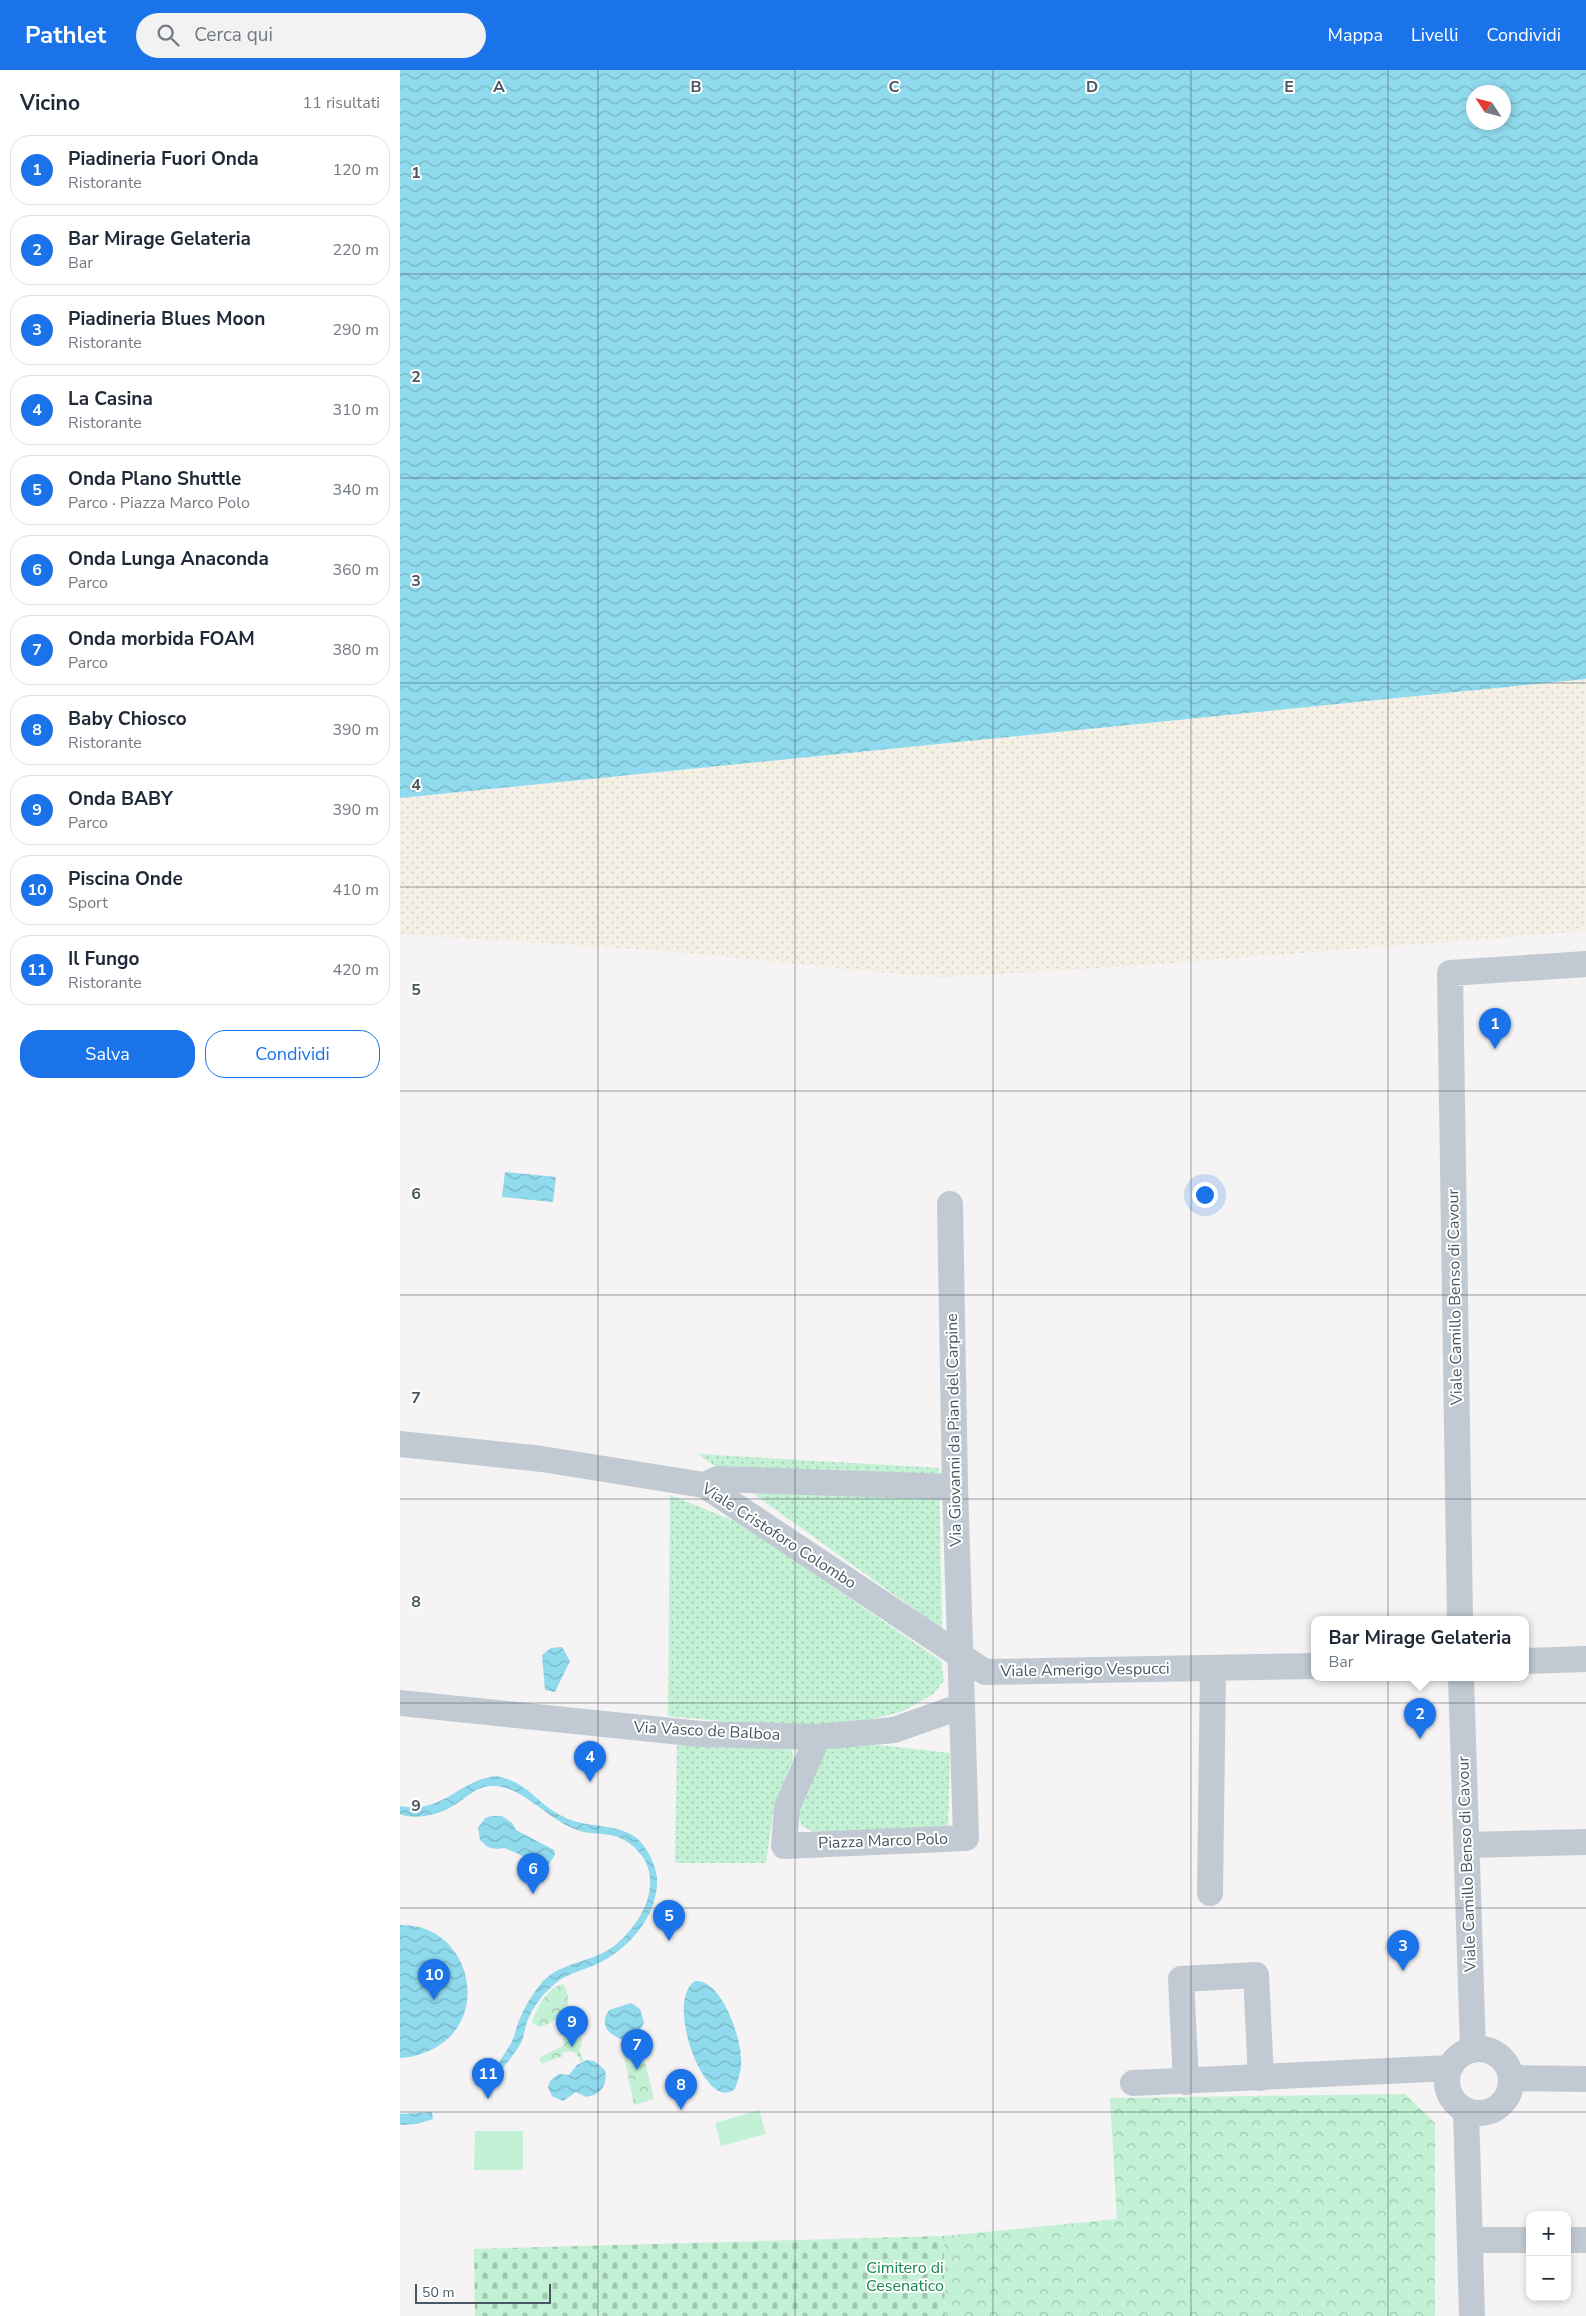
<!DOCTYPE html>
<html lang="it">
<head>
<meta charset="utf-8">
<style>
	:root { --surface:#fff; --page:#f2f2f3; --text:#1f2937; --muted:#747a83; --line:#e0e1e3; --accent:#1a73e8 }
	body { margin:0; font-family:"Nunito Sans",sans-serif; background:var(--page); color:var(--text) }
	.controls { position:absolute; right:15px; bottom:15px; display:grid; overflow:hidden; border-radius:10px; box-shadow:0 2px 8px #0003 }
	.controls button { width:45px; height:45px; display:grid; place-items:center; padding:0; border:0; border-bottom:1px solid var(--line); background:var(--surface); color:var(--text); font:25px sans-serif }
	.compass { position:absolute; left:1066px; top:15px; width:45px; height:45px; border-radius:50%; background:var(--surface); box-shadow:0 2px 8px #0003; rotate:306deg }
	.scale { position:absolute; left:15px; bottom:12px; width:136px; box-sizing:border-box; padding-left:5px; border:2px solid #4a5661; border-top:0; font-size:14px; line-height:18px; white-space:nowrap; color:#4a5661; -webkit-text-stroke:4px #fff; paint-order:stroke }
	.you { position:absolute; left:804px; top:1124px; width:18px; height:18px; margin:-12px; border:4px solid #fff; border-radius:50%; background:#1a73e8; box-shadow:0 0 0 8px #1a73e833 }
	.badge { display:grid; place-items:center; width:32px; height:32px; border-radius:50%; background:var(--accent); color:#fff; font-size:16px; font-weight:700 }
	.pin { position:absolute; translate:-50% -41px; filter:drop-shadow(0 1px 2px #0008) }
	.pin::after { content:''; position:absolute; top:26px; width:18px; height:15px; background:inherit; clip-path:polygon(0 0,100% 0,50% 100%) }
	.popup { position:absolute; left:911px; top:1546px; width:218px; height:65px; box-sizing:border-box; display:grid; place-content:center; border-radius:10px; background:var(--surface); filter:drop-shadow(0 1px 4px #0005); font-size:16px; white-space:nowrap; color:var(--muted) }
	.popup b { font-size:19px; color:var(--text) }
	.popup::after { content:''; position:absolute; left:50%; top:100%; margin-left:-10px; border:10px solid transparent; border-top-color:var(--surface) }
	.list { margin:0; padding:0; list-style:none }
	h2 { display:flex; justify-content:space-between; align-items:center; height:65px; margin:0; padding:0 20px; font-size:21px }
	h2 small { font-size:16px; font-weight:400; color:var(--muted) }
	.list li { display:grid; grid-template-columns:32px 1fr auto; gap:15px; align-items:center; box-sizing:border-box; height:70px; margin:0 10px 10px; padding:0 10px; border:1px solid var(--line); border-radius:20px }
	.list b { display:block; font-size:19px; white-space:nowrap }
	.list p { margin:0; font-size:16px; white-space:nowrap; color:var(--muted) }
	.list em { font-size:16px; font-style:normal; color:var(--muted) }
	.actions { display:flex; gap:10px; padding:15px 20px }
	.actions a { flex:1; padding:11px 0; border:1px solid var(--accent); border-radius:20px; text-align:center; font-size:18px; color:var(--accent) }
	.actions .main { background:var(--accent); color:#fff }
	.icon { flex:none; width:28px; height:28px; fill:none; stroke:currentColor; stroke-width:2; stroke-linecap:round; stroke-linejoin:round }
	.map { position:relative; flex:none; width:1186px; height:2246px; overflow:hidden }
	header { display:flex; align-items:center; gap:30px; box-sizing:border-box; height:70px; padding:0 25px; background:var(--accent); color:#fff }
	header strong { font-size:24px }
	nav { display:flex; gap:28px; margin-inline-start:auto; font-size:18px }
	.search { width:350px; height:45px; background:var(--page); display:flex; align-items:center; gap:12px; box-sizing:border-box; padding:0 18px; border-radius:28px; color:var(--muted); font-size:19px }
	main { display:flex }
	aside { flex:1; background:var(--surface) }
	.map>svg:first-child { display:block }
	.grass { fill:url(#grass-dots) }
	.sand { fill:url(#sand-dots) }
	.cemetery { fill:url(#cemetery-stones) }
	.park { fill:url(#park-crowns) }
	.pitch { fill:#c3f1d5 }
	.water { fill:url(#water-waves); fill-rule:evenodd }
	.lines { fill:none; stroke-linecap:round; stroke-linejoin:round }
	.minor { stroke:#c1cad2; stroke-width:26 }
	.grid { fill:none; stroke:#4a5661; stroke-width:1; stroke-opacity:0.55 }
	.labels { text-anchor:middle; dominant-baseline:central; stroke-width:4; stroke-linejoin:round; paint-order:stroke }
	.street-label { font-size:16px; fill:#4a5661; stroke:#fff }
	.park-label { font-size:16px; fill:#17864f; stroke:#fff }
	.grid-label { font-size:16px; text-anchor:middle; font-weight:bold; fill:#4a5661; stroke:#fff; stroke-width:4; stroke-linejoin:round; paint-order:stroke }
</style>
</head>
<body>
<header>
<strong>Pathlet</strong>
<div class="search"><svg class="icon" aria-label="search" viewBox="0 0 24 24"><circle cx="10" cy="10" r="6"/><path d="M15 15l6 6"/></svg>Cerca qui</div>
<nav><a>Mappa</a><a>Livelli</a><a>Condividi</a></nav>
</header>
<main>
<aside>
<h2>Vicino<small>11 risultati</small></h2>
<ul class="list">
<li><span class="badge">1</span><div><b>Piadineria Fuori Onda</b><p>Ristorante</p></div><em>120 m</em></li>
<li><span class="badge">2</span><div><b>Bar Mirage Gelateria</b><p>Bar</p></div><em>220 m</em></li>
<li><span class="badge">3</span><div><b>Piadineria Blues Moon</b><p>Ristorante</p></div><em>290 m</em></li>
<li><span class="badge">4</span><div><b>La Casina</b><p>Ristorante</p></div><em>310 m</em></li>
<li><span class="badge">5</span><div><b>Onda Plano Shuttle</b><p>Parco · Piazza Marco Polo</p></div><em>340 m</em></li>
<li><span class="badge">6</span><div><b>Onda Lunga Anaconda</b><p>Parco</p></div><em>360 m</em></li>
<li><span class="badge">7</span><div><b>Onda morbida FOAM</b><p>Parco</p></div><em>380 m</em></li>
<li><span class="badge">8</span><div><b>Baby Chiosco</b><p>Ristorante</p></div><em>390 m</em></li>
<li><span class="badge">9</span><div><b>Onda BABY</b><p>Parco</p></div><em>390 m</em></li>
<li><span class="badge">10</span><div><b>Piscina Onde</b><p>Sport</p></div><em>410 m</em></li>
<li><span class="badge">11</span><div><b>Il Fungo</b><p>Ristorante</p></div><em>420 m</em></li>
</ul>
<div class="actions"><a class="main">Salva</a><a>Condividi</a></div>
</aside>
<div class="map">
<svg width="1186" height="2246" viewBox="0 0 1186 2246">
	<defs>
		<pattern id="grass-dots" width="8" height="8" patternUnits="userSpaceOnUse" patternTransform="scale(1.25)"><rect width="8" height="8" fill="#c3f1d5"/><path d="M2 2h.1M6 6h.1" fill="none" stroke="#a0c6b0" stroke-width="1.8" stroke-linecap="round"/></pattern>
		<pattern id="sand-dots" width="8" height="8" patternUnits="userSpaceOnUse" patternTransform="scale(1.25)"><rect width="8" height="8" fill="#f5f0e5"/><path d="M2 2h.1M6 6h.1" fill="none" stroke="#d4d0c7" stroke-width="1.8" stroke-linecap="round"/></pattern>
		<pattern id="cemetery-stones" width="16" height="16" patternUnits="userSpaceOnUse" patternTransform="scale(1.25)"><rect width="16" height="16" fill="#c3f1d5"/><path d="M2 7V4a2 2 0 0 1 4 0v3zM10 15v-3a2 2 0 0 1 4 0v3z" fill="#a0c6b0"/></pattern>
		<pattern id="park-crowns" width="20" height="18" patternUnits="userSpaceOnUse" patternTransform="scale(1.25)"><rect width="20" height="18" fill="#c3f1d5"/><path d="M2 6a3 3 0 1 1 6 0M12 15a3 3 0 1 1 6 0" fill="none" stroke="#a0c6b0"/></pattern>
		<pattern id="water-waves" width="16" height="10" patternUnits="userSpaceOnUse" patternTransform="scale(1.25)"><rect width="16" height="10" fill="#90daee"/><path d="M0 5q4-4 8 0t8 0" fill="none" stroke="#78b4c4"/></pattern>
	</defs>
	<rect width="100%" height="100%" fill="#f5f3f3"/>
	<path class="grass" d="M298,1384L539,1398L542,1559Z
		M270,1425L342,1454L541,1591L544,1611L532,1625L501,1642L444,1655L392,1658L268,1646Z
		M277,1674L383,1677L391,1680L394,1687L374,1736L366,1793H275Z
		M469,1674L550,1683L548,1757L413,1762L401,1755L398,1740L418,1691L427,1680L440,1675Z"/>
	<path class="sand" d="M1186,609V861L748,895L550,907H528L278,882L0,864V728Z"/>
	<path class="cemetery" d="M544,2166L545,2246H75L74,2179Z"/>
	<path class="park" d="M163,1914C178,1936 159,1951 140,1957L132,1953C136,1938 147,1918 163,1914Z
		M173,1960C184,1963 184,1972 179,1980L184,1991L181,1992L176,1983L168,1981L162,1983L163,1986L142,1994L139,1988L163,1976V1967Z
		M239,1967L254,2029L234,2035L221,1971Z
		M1005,2024L1035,2053V2246H545L544,2166L717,2149L710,2028Z"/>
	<path class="pitch" d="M359,2040L366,2064L321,2076L315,2053Z
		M75,2061H123V2100H74Z"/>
	<path class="water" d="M0,0H1186V609L0,728ZM1074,22H1104V52H1074Z
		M105,1102L156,1107L153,1132L102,1127Z
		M162,1577L170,1591L155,1622L145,1620L142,1585L151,1578Z
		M97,1706C131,1714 136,1734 164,1747C185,1758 213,1753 234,1766C246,1774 256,1795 257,1808C259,1843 231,1877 201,1892C186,1900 169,1902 156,1913C144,1922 132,1938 127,1952C125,1958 124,1965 122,1971C117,1981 109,1990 102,1999L94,2000C100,1990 107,1981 112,1971C115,1965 116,1959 118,1953C124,1938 132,1924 143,1911C161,1892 194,1892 214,1876C248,1849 270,1797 224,1770C211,1762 194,1765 180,1761C149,1752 123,1716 94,1716C76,1715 66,1729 51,1737C39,1745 13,1750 0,1744V1736C43,1745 59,1709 97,1706Z
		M91,1746H102L112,1753L116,1760L154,1780L155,1785L147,1797L105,1778L96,1779L88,1777L80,1770L78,1758L85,1748Z
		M0,1855C80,1853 99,1977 2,1988H0Z
		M295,1911C322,1909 341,1968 341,1989C342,1999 338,2010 335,2019C330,2022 327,2024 321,2022C295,2013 268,1928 295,1911Z
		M231,1933L240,1939L244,1953L237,1965L223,1970C208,1964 199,1955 209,1940Z
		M187,1990L194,1991L205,2000C208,2015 201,2025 186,2027L176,2022L163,2031L152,2026L148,2017L150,2011L159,2004L169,2005L177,1995Z
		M32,2042L33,2049L17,2054L0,2055V2044Z"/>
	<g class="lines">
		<path class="minor" d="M0,1374L142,1389L304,1415L585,1602L915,1596
			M304,1415L318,1409L555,1417
			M1060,1550L1050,903L1186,894
			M1125,1591L1186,1589
			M1061,1608L1073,1980
			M0,1633L301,1664L418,1667L494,1660L562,1636L555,1417L550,1134
			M418,1667L387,1737L384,1776L566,1768L562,1636
			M1067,1775L1186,1772
			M810,1823L813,1598
			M1047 2011a32 32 0 1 1 64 0a32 32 0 1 1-64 0Z
			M1111,2008L1186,2009
			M786,2012L781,1909L856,1905L861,2008
			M733,2013L1050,1998
			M1066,2040L1072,2246
			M1071,2170H1130
			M1167,2170H1186"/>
	</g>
	<path class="grid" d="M198,0V2246M395,0V2246M593,0V2246M791,0V2246M988,0V2246M0,204H1186M0,408H1186M0,613H1186M0,817H1186M0,1021H1186M0,1225H1186M0,1429H1186M0,1633H1186M0,1838H1186M0,2042H1186"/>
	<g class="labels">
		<g class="street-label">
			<text transform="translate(1055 1227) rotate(-91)">Viale Camillo Benso di Cavour</text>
			<text transform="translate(554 1360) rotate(-91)">Via Giovanni da Pian del Carpine</text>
			<text transform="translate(379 1466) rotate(33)">Viale Cristoforo Colombo</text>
			<text transform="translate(685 1600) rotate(-1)">Viale Amerigo Vespucci</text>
			<text transform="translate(307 1661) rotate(3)">Via Vasco de Balboa</text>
			<text transform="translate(483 1771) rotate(-2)">Piazza Marco Polo</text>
			<text transform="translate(1067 1794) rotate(-92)">Viale Camillo Benso di Cavour</text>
		</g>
		<g class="park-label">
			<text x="505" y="2198">Cimitero di<tspan x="505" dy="18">Cesenatico</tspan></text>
		</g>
	</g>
	<g class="grid-label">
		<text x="99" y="22">A</text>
		<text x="296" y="22">B</text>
		<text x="494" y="22">C</text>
		<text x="692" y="22">D</text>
		<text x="889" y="22">E</text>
		<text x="16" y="108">1</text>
		<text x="16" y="312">2</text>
		<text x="16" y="516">3</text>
		<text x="16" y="720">4</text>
		<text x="16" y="925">5</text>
		<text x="16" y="1129">6</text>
		<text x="16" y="1333">7</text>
		<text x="16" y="1537">8</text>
		<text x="16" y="1741">9</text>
	</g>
</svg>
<div class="controls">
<button>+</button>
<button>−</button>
</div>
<svg class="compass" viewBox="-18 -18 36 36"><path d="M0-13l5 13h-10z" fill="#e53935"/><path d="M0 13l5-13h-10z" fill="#747a83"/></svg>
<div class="scale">50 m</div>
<div class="you"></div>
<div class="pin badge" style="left:1095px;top:979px">1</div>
<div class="pin badge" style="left:1020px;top:1669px">2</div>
<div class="popup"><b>Bar Mirage Gelateria</b>Bar</div>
<div class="pin badge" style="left:1003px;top:1901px">3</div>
<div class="pin badge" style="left:190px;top:1712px">4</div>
<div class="pin badge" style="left:269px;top:1871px">5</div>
<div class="pin badge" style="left:133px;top:1824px">6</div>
<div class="pin badge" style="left:237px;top:2000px">7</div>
<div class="pin badge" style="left:281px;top:2040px">8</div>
<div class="pin badge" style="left:172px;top:1977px">9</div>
<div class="pin badge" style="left:34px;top:1930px">10</div>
<div class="pin badge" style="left:88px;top:2029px">11</div>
</div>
</main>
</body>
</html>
